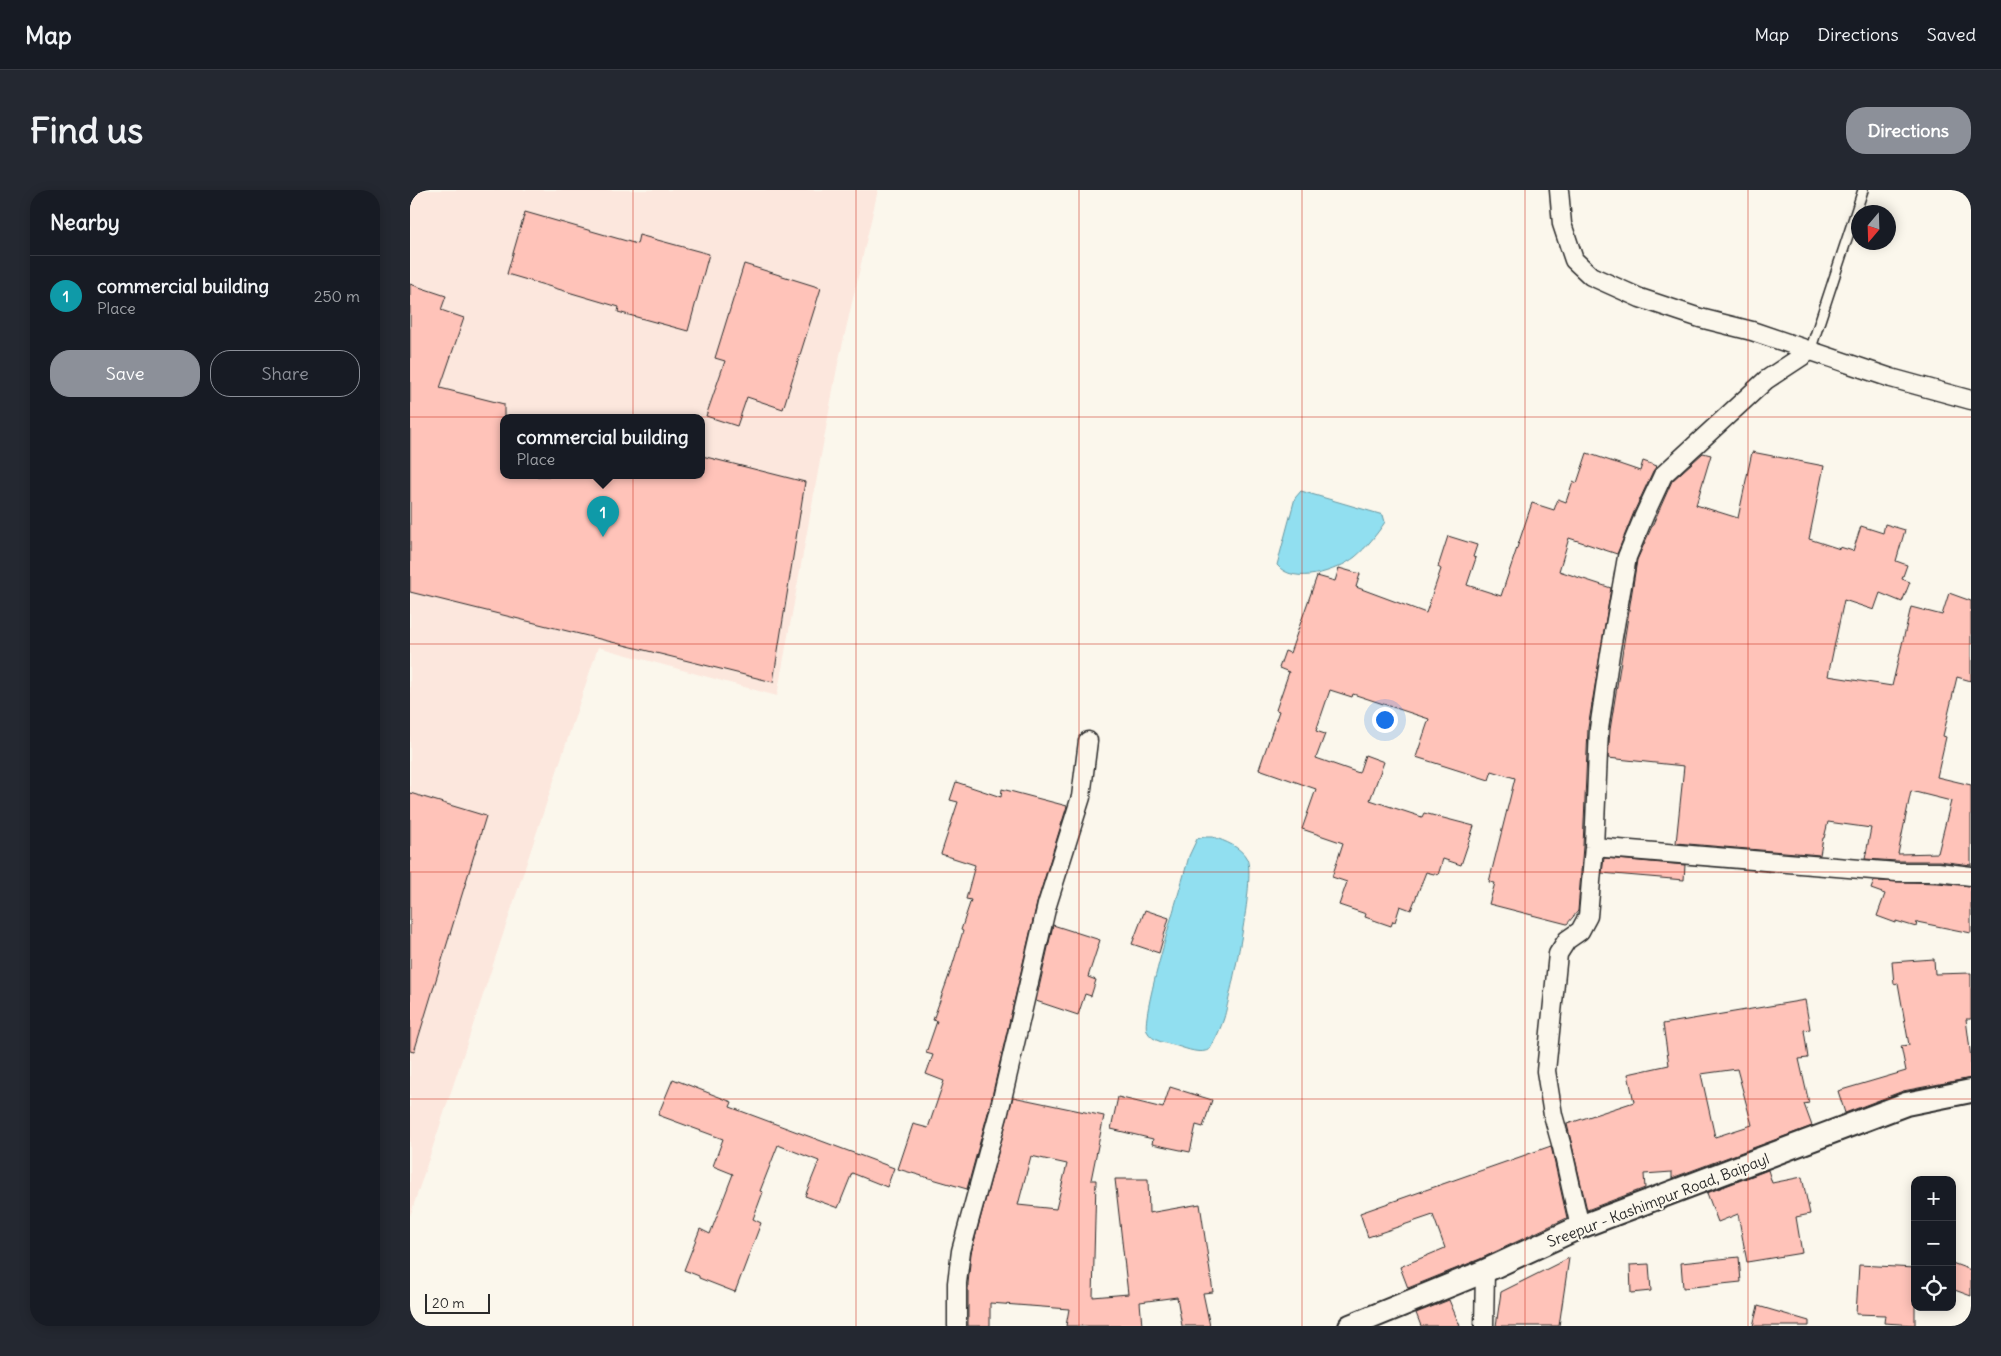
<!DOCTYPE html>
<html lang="en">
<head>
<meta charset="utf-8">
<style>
	:root { --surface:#171b24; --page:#242831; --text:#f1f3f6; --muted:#9ea1a6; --line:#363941; --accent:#8c9099 }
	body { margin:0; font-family:Delius,sans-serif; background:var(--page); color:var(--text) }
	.controls { position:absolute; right:15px; bottom:15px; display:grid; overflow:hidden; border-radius:10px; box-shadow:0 2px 12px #0003 }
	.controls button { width:45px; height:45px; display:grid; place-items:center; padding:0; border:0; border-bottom:1px solid var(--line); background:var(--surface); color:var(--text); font:25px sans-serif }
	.compass { position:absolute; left:1441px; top:15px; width:45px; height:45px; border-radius:50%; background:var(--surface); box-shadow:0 2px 12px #0003; rotate:199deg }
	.scale { position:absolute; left:15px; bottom:12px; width:65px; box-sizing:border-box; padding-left:5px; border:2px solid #2b2b2b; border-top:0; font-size:14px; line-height:18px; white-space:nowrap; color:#2b2b2b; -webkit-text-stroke:4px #fbf7ec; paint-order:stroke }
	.you { position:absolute; left:974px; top:529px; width:18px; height:18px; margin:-12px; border:4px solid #fff; border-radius:50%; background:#1a73e8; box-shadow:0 0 0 8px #1a73e833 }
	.badge { display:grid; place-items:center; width:32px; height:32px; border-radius:50%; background:var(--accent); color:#fff; font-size:16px; font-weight:700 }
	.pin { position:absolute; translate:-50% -41px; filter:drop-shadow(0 1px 2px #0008) }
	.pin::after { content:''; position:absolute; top:26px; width:18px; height:15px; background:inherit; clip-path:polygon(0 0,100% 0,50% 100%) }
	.popup { position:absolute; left:90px; top:224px; width:205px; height:65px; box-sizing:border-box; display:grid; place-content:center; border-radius:10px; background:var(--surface); filter:drop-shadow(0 1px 4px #0005); font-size:16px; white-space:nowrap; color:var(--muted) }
	.popup b { font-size:19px; color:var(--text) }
	.popup::after { content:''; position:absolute; left:50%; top:100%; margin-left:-10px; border:10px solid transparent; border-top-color:var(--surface) }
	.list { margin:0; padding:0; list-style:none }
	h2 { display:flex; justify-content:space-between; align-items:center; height:65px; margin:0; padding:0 20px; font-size:21px }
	h2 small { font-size:16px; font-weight:400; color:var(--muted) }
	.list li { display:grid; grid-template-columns:32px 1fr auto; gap:15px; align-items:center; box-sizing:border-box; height:80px; padding:0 20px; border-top:1px solid var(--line) }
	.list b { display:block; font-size:19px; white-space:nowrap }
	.list p { margin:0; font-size:16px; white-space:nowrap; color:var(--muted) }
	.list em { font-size:16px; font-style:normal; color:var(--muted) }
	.actions { display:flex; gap:10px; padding:15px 20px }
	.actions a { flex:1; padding:11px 0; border:1px solid var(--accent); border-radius:20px; text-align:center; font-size:18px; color:var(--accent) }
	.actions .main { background:var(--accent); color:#fff }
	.icon { flex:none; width:28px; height:28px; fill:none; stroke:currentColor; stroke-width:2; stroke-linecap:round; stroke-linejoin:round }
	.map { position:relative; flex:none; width:1561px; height:1136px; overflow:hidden; border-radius:20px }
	header { display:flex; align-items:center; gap:30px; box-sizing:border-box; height:70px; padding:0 25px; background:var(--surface); border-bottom:1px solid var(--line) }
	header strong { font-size:24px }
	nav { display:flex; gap:28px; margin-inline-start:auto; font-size:18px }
	.intro { display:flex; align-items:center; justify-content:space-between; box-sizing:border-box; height:120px; padding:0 30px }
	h1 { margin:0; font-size:35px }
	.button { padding:12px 22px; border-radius:20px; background:var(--accent); color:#fff; font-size:18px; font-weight:700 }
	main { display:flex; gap:30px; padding:0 30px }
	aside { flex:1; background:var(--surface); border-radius:20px; box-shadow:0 2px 12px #0003 }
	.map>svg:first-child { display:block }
	.built { fill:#fce7dd; fill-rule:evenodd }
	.water { fill:#91dff0; stroke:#6897a1 }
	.building { fill:#ffc3b9; stroke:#2b2b2b; fill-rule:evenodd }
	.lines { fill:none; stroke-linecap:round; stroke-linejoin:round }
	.service-casing { stroke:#2b2b2b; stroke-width:12 }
	.minor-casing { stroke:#2b2b2b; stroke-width:21 }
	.tertiary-casing { stroke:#2b2b2b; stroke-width:26 }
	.service { stroke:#fbf7ec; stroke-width:9 }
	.minor { stroke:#fbf7ec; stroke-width:18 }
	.tertiary { stroke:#fbf7ec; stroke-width:22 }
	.grid { fill:none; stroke:#c8321e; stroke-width:1; stroke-opacity:0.55 }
	.labels { text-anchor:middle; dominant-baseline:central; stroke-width:4; stroke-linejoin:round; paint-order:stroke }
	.street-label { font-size:15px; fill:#2b2b2b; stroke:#fbf7ec }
</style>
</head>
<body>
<header>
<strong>Map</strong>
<nav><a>Map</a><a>Directions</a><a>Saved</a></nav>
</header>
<div class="intro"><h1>Find us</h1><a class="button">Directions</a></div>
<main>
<aside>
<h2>Nearby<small></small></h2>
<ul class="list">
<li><span class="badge" style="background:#0f9aa8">1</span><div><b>commercial building</b><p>Place</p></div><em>250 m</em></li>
</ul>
<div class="actions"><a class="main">Save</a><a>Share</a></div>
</aside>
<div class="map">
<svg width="1561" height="1136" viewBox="0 0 1561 1136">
	<rect width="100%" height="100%" fill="#fbf7ec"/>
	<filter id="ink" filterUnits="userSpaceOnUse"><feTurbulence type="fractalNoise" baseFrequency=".02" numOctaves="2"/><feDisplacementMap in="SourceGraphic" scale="10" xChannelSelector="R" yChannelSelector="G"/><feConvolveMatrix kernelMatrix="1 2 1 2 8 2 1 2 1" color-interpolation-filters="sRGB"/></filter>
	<g filter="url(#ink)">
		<path class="built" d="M0,0H468L427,178L367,506L188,457L0,1026ZM94,228H292V286H94Z"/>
		<path class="water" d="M891,301L973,325L975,332C967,344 957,357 945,367C927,381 884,396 867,375L885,308Z
			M803,647C815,651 831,657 837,669C846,689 821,803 814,828C811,838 805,850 800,859C791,865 777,859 767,856C757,853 742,852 737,841C730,826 773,691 779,666L787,649L794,647Z"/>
		<path class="building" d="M115,22L227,54L229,45L299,64L278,141L208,122L209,117L97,84Z
			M334,74L411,98L373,219L337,207L327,236L296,226L315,171L305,168Z
			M0,94L36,106L31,120L54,128L30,198L94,214V286H292V266L395,292L363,492L0,402Z
			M1342,262L1414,276L1399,349L1430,359V357L1443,361L1451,336L1473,343L1475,334L1495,340L1486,371L1497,375L1492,389L1500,392L1492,412L1470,403L1464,420L1434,410L1418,486L1482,496L1501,417L1532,425L1539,403L1561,411V491L1547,487L1533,546L1536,547L1527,587L1561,595V675L1529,671H1487L1455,669L1461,638L1418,632L1414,648H1413L1410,665L1266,653L1274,576L1198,568L1200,540L1227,370L1262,291L1293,263L1301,265L1286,315L1328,328ZM1501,601L1541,611L1528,663L1488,664Z
			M1177,263L1230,281L1233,271L1247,276L1243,281L1224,322L1207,364L1159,348L1149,381L1201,398L1178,538L1173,656L1168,721L1157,734L1079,714L1085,693L1079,692L1105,588L1082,581L1079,590L1006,567L1019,529L943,504L942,507L920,500L906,541L915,544L906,568L949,583L955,565L974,572L960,610L1012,627L1014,623L1064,636L1051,675L1033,669L1028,685L1016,682L1001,720L990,716L985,732L983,731L981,736L955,727L956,724L929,715L937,692L922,687L933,653L892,639L906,599L849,579L869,521L866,520L879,482L869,478L875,461L880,463L907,386L925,391L929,378L950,384L946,397L1016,423L1031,379L1028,377L1038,346L1067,355L1063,367L1066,368L1057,395L1091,406L1122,313L1144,320L1148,309L1156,312L1163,291L1167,293Z
			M546,592L591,607L592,599L657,616L627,713L579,919L557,999L488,979L503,934L518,938L534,891L516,884L523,865L516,863L527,831L523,830L542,777L553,741L551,740L561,710L556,709L565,675L531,664L548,612L540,610Z
			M0,603L76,626L4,862L0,861Z
			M1194,668L1275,675L1274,690L1192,683Z
			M1464,691L1527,693L1561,696V743L1507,732L1506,737L1486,731V733L1467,726L1475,704L1461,699Z
			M735,720L759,728L749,763L722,754Z
			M643,735L690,750L678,787L686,790L681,806L675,804L668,825L626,811Z
			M1524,769L1525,784L1561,783V829H1556L1561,868V888L1493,901L1435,923L1428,901L1496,881L1491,856L1499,855L1488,793L1484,794L1482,772Z
			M1395,810L1400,839L1394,840L1398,868L1389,869L1399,913L1394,914L1402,936L1262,988V982L1234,984L1235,998L1177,1020L1157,934L1224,912L1218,884L1259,875L1253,834ZM1327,879L1342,935L1305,947L1291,884Z
			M263,889L322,912L320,917L484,978L477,997L442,983L428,1018L395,1006L409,971L368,955L350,1001L353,1002L343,1029L351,1033L325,1102L289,1088V1086L274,1080L290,1039L300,1044L323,984L303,976L313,949L248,925Z
			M760,897L802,910L793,937L786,935L780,962L742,954L743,949L701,939L708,907L753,918Z
			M603,907L694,926L681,990H686L683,1107L718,1104L705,989H738L739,1023L790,1014L803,1102L793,1103L800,1136H772L767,1107L730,1112L732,1136H656L659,1119L580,1113V1136H558V1094L561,1063ZM621,966L657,974L646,1019L608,1015Z
			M1141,956L1157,1028L1070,1069L998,1098L990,1077L1035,1058L1023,1025L958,1047L950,1023Z
			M1358,980L1362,993L1392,987L1400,1024L1386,1027L1392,1063L1337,1072L1328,1024L1308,1032L1297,1003Z
			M1329,1067L1331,1092L1273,1098L1271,1073Z
			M1159,1068L1149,1136H1086L1091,1102Z
			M1542,1073L1561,1080V1106L1542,1099Z
			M1239,1074L1241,1101L1221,1103L1220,1075Z
			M1449,1075L1505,1078V1135L1474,1133L1475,1125L1446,1124Z
			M1039,1110L1050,1136H1011L1006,1123Z
			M1348,1116L1399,1131V1136H1343Z"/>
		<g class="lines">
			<defs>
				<path id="service" d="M1400,161L1453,0"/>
				<path id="minor" d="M1149,0L1152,34L1164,70L1181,86L1230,108L1290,128L1342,141L1481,188L1561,210
					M1184,657L1487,682H1528L1561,686
					M1170,1037L1152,957L1143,925L1136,881L1148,764L1157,750L1170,741L1178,726L1184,657L1189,539L1200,464L1217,367L1234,326L1253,285L1356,190L1400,161
					M547,1136V1093L551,1061L589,922L637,715L671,607L678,551
					M1074,1136L1075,1081"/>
				<path id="tertiary" d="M940,1136L1075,1081L1170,1037L1496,914L1561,901"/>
			</defs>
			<use href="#service" class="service-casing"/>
			<use href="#minor" class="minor-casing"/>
			<use href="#tertiary" class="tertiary-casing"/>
			<use href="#service" class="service"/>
			<use href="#minor" class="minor"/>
			<use href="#tertiary" class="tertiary"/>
		</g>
	</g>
	<path class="grid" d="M223,0V1136M446,0V1136M669,0V1136M892,0V1136M1115,0V1136M1338,0V1136M0,227H1561M0,454H1561M0,682H1561M0,909H1561"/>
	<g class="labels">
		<g class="street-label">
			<text transform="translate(1248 1010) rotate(-21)">Sreepur - Kashimpur Road, Baipayl</text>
		</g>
	</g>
</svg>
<div class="controls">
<button>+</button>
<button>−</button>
<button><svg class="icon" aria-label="locate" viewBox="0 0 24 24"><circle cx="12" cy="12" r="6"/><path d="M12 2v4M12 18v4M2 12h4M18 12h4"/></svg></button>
</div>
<svg class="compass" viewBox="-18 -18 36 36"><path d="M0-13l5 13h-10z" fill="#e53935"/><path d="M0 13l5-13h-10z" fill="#9ea1a6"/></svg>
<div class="scale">20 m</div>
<div class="you"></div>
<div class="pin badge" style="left:193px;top:347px;background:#0f9aa8">1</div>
<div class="popup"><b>commercial building</b>Place</div>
</div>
</main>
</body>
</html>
